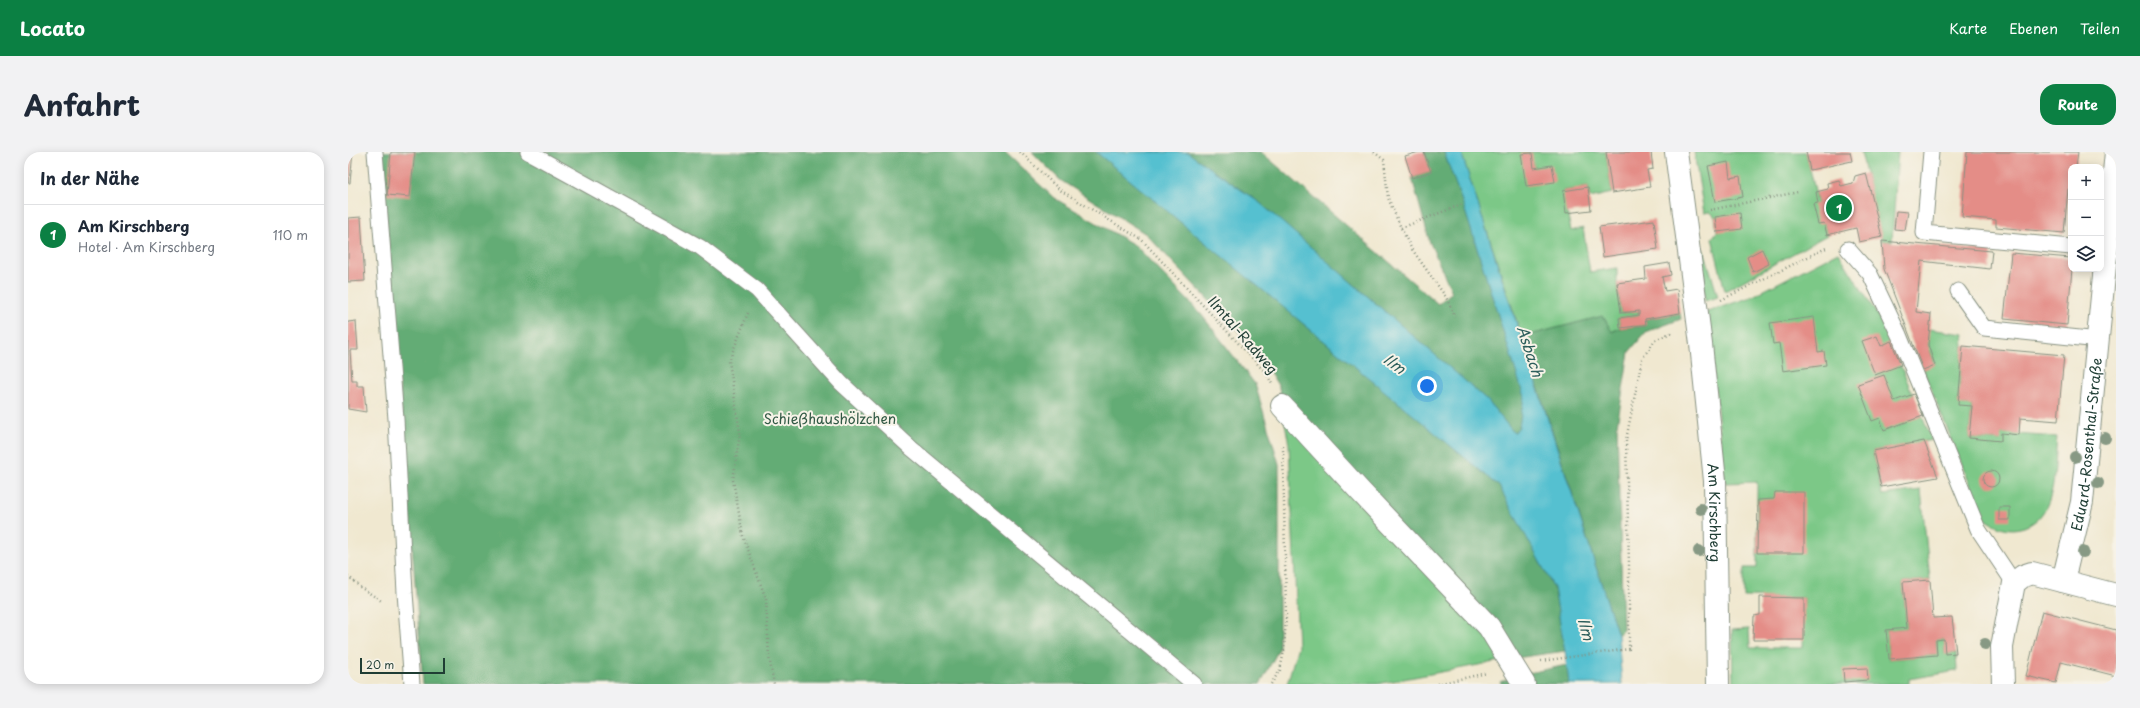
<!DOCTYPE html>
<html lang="de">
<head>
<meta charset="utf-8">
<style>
	:root { --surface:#fff; --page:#f2f2f3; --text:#1f2937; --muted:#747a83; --line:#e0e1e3; --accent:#0b8043 }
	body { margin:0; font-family:"Playpen Sans",sans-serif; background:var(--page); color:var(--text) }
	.controls { position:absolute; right:12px; top:12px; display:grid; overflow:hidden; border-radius:8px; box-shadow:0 2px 10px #0003 }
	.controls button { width:36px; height:36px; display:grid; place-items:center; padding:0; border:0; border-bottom:1px solid var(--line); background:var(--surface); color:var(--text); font:20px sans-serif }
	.scale { position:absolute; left:12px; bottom:10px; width:85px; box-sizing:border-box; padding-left:4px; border:2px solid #1f3d34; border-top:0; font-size:11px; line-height:14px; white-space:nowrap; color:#1f3d34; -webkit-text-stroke:3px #f7f3e8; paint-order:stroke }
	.you { position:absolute; left:1079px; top:234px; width:14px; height:14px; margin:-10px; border:3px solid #fff; border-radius:50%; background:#1a73e8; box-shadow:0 0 0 6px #1a73e833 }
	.badge { display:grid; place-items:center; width:26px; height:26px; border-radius:50%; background:var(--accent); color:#fff; font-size:13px; font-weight:700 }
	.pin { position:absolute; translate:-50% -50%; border:2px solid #fff; box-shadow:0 1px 4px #0006 }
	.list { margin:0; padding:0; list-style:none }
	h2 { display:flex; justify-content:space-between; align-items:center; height:52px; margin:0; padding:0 16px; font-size:17px }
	h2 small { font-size:13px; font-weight:400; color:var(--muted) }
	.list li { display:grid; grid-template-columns:26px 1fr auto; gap:12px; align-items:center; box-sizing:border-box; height:60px; padding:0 16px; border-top:1px solid var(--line) }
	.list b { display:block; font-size:15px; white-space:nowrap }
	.list p { margin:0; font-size:13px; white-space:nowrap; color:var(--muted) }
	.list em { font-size:13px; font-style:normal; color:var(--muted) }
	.icon { flex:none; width:22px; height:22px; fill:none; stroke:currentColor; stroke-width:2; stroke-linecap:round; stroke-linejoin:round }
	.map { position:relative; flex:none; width:1768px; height:532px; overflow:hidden; border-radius:16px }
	header { display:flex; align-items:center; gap:24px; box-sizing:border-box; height:56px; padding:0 20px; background:var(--accent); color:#fff }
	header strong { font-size:19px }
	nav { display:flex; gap:22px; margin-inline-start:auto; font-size:14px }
	.intro { display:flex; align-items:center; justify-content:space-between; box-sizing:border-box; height:96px; padding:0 24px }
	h1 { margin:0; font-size:28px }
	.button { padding:10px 18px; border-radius:16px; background:var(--accent); color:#fff; font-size:14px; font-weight:700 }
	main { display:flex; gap:24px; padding:0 24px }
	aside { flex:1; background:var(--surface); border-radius:16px; box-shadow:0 2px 10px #0003 }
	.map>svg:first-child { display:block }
	.green { fill:#7bc887; stroke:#4d825e }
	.forest { fill:#64ac74; stroke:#427454 }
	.water { fill:#55c0d0; stroke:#3a7e82 }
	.building { fill:#e48d87 }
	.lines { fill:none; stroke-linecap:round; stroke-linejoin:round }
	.service-casing { stroke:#889282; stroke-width:17 }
	.minor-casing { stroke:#889282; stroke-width:24 }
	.path { stroke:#889282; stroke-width:2.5; stroke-dasharray:1 3; stroke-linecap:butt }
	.service { stroke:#fff; stroke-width:15 }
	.minor { stroke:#fff; stroke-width:22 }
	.tree { fill:#879984 }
	.labels { text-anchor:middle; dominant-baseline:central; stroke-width:4; stroke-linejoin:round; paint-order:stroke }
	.street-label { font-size:14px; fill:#1f3d34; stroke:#f7f3e8 }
	.park-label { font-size:14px; fill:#315945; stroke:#f7f3e8 }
	.water-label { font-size:15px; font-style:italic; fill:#2c5e5b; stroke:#f7f3e8 }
</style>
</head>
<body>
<header>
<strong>Locato</strong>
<nav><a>Karte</a><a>Ebenen</a><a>Teilen</a></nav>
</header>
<div class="intro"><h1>Anfahrt</h1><a class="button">Route</a></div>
<main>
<aside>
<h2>In der Nähe<small></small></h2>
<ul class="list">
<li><span class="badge">1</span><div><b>Am Kirschberg</b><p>Hotel · Am Kirschberg</p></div><em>110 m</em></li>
</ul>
</aside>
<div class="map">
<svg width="1768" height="532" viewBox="0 0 1768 532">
	<rect width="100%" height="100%" fill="#f7f3e8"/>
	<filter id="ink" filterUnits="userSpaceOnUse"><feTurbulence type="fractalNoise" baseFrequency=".025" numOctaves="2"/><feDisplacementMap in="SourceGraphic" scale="8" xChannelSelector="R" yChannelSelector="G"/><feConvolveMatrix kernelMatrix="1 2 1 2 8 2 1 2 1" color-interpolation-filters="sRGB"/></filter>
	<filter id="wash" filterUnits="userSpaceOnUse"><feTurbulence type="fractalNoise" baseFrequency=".012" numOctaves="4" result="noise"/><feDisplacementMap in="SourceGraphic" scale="16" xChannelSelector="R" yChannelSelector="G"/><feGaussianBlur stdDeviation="0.9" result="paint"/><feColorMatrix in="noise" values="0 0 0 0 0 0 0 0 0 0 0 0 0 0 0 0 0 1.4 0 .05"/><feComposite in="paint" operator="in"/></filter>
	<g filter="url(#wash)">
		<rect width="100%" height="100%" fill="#f0e8d0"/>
		<path class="green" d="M1113,0H1258L1264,41L1242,46L1240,35L1215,39L1223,79L1235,76L1242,120L1269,116V131L1273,161L1291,159V163L1271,166L1272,176L1263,180L1255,164L1174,185Z
			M1346,0H1458L1470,51L1466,52L1476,71L1479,83L1377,139L1364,86L1369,80L1367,65L1362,60L1356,61Z
			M1513,0H1550L1544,89H1534Z
			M1353,97L1356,98L1370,145L1357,149Z
			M1490,100L1535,172L1584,288L1525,299L1534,343L1573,338L1582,428L1555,430L1559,476L1538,478L1541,507L1589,503L1588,488L1596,487L1597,502L1608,501L1609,519L1561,527V532H1385L1384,478L1401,477L1402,496H1455L1456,446L1396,445V416H1409V330L1377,331L1359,160L1403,145Z
			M1581,177L1616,182L1610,252L1624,254L1621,286L1652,289L1653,281L1709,285C1706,314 1710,364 1676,375C1660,380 1649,375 1636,366L1575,218L1587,212L1580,193Z
			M934,254L1168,506L1029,532H939L950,494L941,293Z"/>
		<path class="forest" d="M33,0H657L706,46L788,94L853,162L907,232L931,312V497L912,532H75Z
			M684,0H748L1151,334L1206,436L1217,499L1168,506L934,254L931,235L909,199L798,82L712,28Z
			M839,0H913L1090,152L1104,140L1082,91L1064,26L1083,20L1076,0H1096L1115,52L1176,245L1171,275L1166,281L1139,248L912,51Z
			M1332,161L1333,167L1298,180L1281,200L1269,274L1275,478L1270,483L1174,185L1255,164L1264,180L1272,176L1297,173V167Z
			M1219,513L1221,532H1153L1152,530L1171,523Z"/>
		<path class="water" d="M748,0H839L912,51L1139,248L1166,281L1171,275L1176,245L1115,52L1096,0H1113L1270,483L1274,532H1221L1217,499L1206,436L1151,334Z"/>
		<g id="blocks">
			<path class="building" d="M0,0H5L2,31H0Z
				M43,0H67L62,45L39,43Z
				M1071,0H1076L1083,20L1064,26L1057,4Z
				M1258,0H1303L1305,17L1299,18L1302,35L1264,41Z
				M1458,0H1502L1504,9L1462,18Z
				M1619,0H1730L1728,15H1723V37H1720L1716,81L1648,75V68L1614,65Z
				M1184,1L1186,16L1204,13L1207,30L1178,34L1173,2Z
				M1380,10L1382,26L1392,24L1395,45L1367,50L1360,14Z
				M1518,21L1534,85L1511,90L1508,76L1479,83L1476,71L1470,72L1465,52L1470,51L1468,40L1480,37L1479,31L1491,28L1493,34L1505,31L1507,24Z
				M1240,35L1243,58L1218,61L1215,39Z
				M1548,59L1560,60L1557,78L1546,77Z
				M1392,61L1394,77L1369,80L1367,65Z
				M13,65L17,129L0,130V66Z
				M1306,68L1310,97L1255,105L1251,75Z
				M1534,89L1644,99L1642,117L1573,109L1568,160L1583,162L1580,193L1587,213L1575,218L1536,117Z
				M1414,97L1421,112L1405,120L1399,105Z
				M1663,101L1723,106L1724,117L1719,173L1656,167Z
				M1321,111L1323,123L1314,125L1317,139L1329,137L1332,161L1297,167L1298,173L1272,176L1271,166L1291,163V159L1273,161L1269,131L1298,127L1297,115Z
				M1466,165L1470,200L1476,199L1478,213L1435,219L1431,191L1425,192L1422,171Z
				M8,169L10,198H2L4,229H9V234H16L18,260L0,257V170Z
				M1529,184L1533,194L1543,189L1553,213L1527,223L1514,189Z
				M1615,194L1716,203L1710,269L1672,266L1671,283L1653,281V289L1621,286L1624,254L1610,253Z
				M1536,223L1546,249L1566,242L1575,264L1536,278L1532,266L1524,269L1510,232Z
				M1576,289L1590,325L1533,335L1525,299Z
				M1635 327a8 8 0 1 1 16 0a8 8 0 1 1-16 0Z
				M1427,340H1456V401H1409L1410,348L1426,347Z
				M1651,355H1662V368H1651Z
				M1582,428L1585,466L1604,465L1608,501L1597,502L1596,487L1588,488L1589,503L1541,507L1538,478L1559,476L1555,430Z
				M1412,445L1456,446V488H1405L1406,464L1412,463Z
				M1694,459L1768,478V524L1713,510L1708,531L1678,524Z
				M1519,516L1520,528L1496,530L1495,517Z"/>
		</g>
	</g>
	<g filter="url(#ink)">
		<use href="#blocks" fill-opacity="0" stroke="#889282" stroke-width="1"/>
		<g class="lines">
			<defs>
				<path id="service" d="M27,0L48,267L57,441L64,532
					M180,0L352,95L409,138L493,231L563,296L846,532
					M1583,0L1576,81L1723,95
					M1500,97L1522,122L1551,183L1630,377L1666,431
					M1610,139L1636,176L1751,188"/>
				<g id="minor">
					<path id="s1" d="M1328,0L1353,192L1367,329L1370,532"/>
					<path d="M934,254L1012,339L1141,475L1176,532"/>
					<path id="s2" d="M1715,429L1734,350L1768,0"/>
					<path d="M1655,532L1654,495L1666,431L1675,424L1684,421L1768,443"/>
				</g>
			</defs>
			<use href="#service" class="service-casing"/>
			<use href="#minor" class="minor-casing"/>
			<path class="path" d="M672,0L712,38L794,88L919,222L924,232
				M1026,0L1036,8L1040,46L1053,76L1063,96L1098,145L1107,165
				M1362,58L1450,40
				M1053,76L1115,52
				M1373,148L1478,96
				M400,161L381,209L392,281L385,328L395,384L418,447L421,505L426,532
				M0,424L12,435L35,450
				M1193,509L1281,497V412L1278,288L1294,207L1307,188L1325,180
				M923,532L932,518L936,499L938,465L935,294
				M1089,532L1139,521"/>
			<use href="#service" class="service"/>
			<use href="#minor" class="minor"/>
		</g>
		<g class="tree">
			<circle cx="1757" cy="286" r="6"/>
			<circle cx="1727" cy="305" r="6"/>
			<circle cx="1750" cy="331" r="6"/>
			<circle cx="1353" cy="357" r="6"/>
			<circle cx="1351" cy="399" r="6"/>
			<circle cx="1735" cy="400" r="6"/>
			<circle cx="1637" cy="492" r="6"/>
		</g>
	</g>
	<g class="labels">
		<g class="street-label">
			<text transform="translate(895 183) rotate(49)">Ilmtal-Radweg</text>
			<text stroke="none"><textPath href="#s2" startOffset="139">Eduard-Rosenthal-Straße</textPath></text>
			<text stroke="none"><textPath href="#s1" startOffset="363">Am Kirschberg</textPath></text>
		</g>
		<g class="park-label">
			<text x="482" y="266">Schießhaushölzchen</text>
		</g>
		<g class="water-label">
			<text transform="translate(1183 199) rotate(72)">Asbach</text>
			<text transform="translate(1047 211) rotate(37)">Ilm</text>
			<text transform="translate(1239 477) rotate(75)">Ilm</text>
		</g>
	</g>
</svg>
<div class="controls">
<button>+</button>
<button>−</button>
<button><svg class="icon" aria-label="layers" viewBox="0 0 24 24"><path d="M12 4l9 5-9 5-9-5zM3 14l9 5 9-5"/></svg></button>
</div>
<div class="scale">20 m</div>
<div class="you"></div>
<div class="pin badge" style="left:1491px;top:56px">1</div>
</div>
</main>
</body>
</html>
